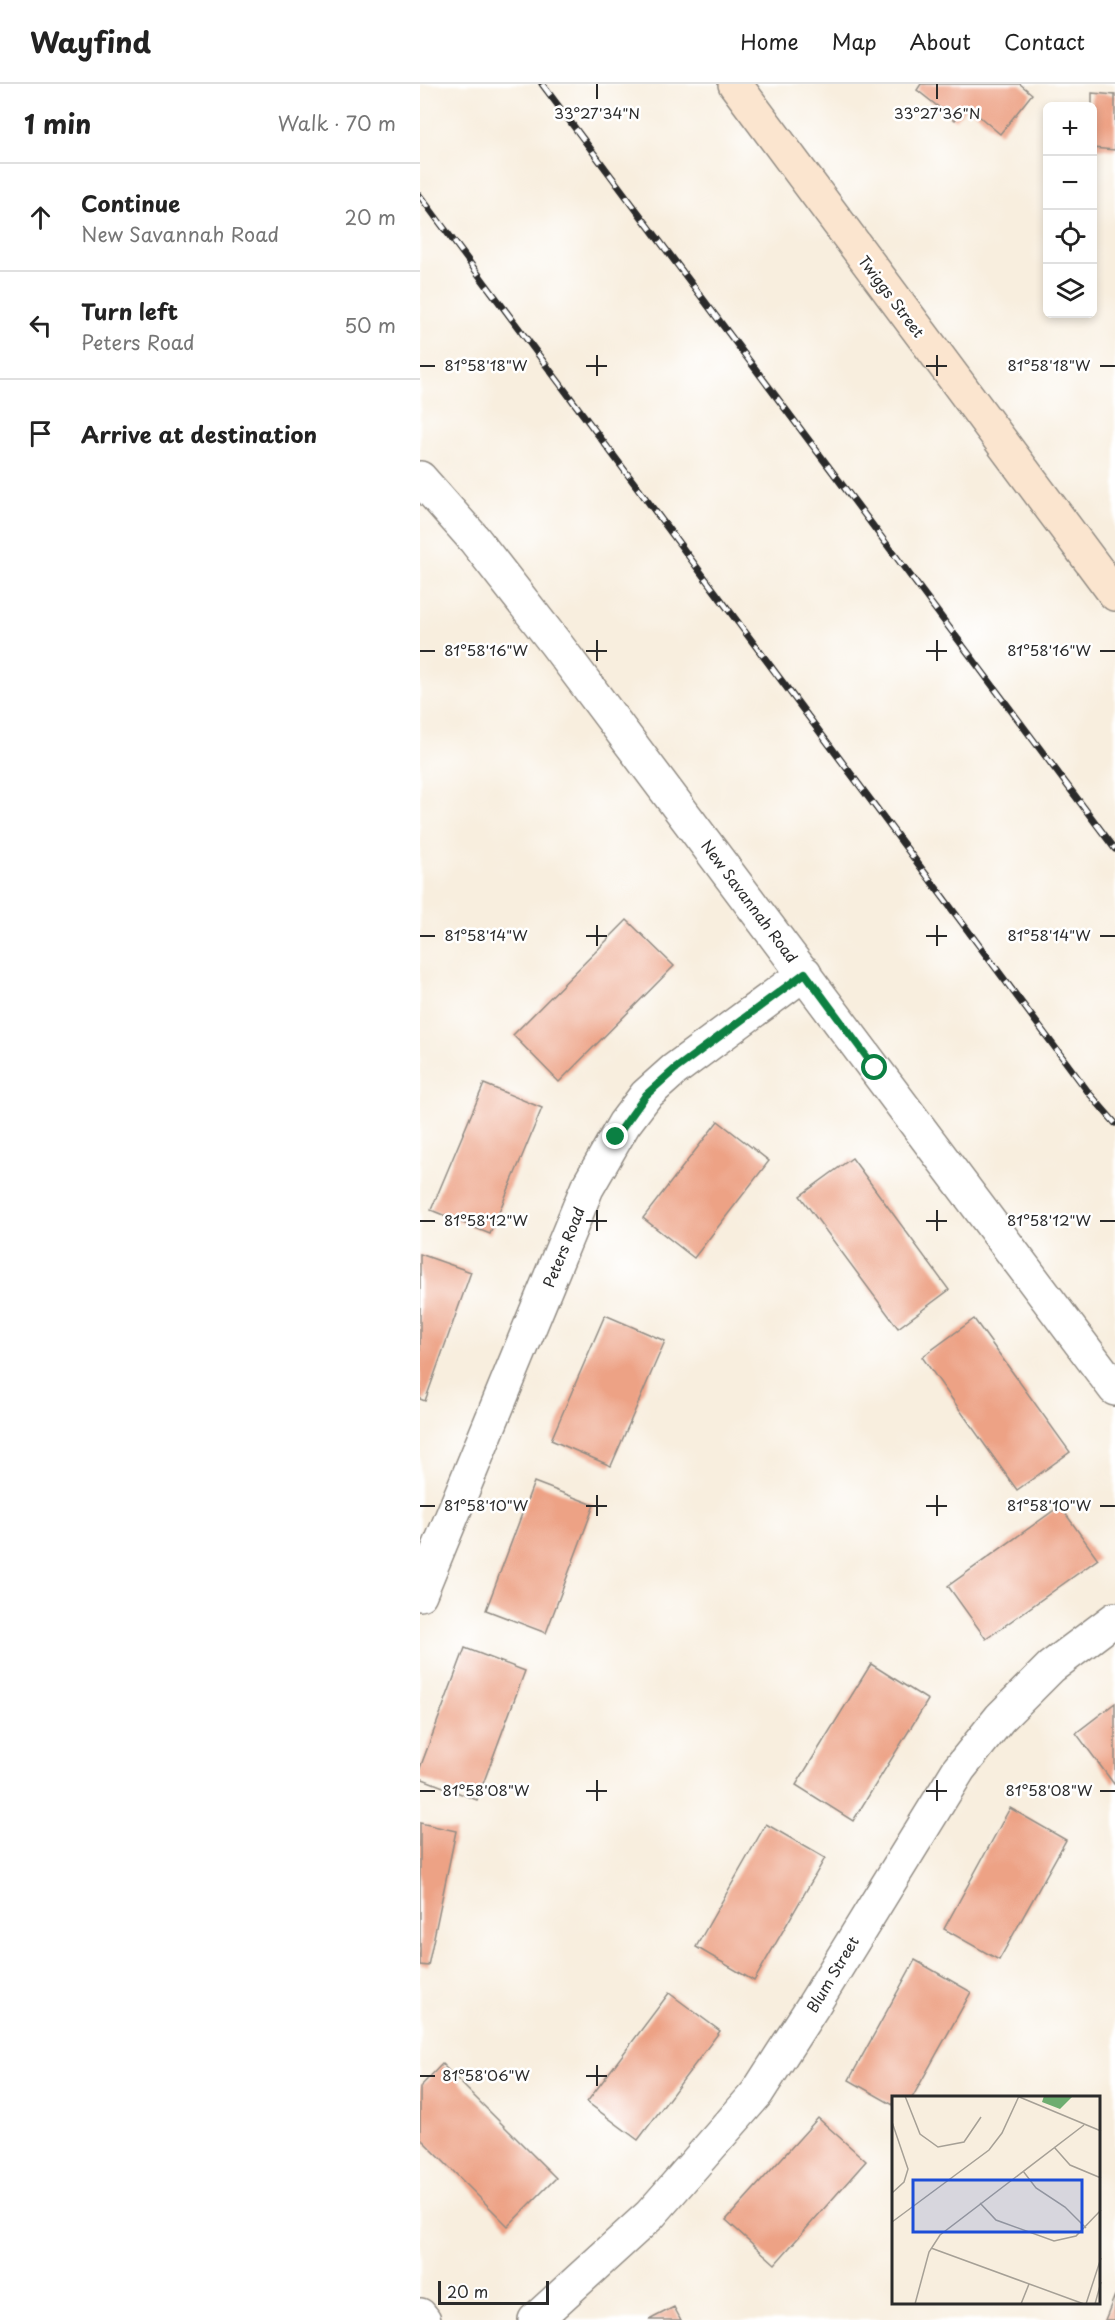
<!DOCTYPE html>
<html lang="en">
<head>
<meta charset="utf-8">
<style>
	:root { --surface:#fff; --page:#f2f2f2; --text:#222; --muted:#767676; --line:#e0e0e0 }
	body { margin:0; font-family:"Playpen Sans",sans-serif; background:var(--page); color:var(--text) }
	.controls { position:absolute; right:18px; top:18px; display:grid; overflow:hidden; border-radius:9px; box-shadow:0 3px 9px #0003 }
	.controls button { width:54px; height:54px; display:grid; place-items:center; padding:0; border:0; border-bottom:2px solid var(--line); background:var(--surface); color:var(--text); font:30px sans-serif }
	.scale { position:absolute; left:18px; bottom:15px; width:111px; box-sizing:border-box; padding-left:6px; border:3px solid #2b2b2b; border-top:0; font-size:16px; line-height:21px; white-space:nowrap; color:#2b2b2b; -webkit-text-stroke:4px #fff; paint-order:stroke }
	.stop { position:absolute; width:18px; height:18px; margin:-14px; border:4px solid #0b8043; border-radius:50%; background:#fff }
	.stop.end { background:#0b8043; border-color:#fff; box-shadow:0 2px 6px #0008 }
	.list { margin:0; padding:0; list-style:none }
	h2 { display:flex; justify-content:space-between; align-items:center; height:78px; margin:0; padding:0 24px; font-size:26px }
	h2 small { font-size:20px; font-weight:400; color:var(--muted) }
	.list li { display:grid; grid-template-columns:39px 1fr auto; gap:18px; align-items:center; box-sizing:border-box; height:108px; padding:0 24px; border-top:2px solid var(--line) }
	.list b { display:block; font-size:22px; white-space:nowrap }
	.list p { margin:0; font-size:20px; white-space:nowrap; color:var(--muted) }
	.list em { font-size:20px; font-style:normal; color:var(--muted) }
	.icon { flex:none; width:33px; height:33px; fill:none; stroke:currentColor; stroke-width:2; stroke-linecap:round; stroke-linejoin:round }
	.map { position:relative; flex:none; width:695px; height:2236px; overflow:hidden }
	header { display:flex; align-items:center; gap:36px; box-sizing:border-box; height:84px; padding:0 30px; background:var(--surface); border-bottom:2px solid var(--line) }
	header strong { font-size:28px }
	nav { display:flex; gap:33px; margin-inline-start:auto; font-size:21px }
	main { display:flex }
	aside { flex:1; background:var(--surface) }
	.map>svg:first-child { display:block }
	.building { fill:#eda285 }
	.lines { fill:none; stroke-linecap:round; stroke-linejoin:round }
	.minor-casing { stroke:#928c84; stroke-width:36 }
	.secondary-casing { stroke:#928c84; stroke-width:36 }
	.minor { stroke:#fff; stroke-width:33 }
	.secondary { stroke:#fbe5cf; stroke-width:33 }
	.rail-casing { stroke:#2b2b2b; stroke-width:7 }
	.rail { stroke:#fff; stroke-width:4.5; stroke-dasharray:14; stroke-linecap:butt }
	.route { stroke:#0b8043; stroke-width:8 }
	.ticks { fill:none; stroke:#2b2b2b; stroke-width:2 }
	.labels { text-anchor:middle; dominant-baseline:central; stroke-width:5; stroke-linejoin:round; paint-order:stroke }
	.street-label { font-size:15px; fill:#2b2b2b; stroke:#fff }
	.inset-road { fill:none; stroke:#a6a096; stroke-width:1.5 }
	.view { fill:#1d4ed8; fill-opacity:0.15; stroke:#1d4ed8; stroke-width:3 }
	.inset-edge { fill:none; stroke:#2b2b2b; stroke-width:3 }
	.ticks-label { font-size:15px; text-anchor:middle; fill:#2b2b2b; stroke:#fff; stroke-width:5; stroke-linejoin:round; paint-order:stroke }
</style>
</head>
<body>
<header>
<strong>Wayfind</strong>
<nav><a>Home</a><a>Map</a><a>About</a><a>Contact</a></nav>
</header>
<main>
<aside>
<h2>1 min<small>Walk · 70 m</small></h2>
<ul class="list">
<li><svg class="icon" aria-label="ahead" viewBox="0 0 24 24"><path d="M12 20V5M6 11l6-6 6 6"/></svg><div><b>Continue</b><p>New Savannah Road</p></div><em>20 m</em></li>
<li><svg class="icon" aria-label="left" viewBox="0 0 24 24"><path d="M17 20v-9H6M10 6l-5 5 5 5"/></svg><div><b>Turn left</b><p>Peters Road</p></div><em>50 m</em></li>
<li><svg class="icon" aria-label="arrive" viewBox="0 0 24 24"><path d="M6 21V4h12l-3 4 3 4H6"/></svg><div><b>Arrive at destination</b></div></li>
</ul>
</aside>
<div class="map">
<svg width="695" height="2236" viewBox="0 0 695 2236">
	<rect width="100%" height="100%" fill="#fff"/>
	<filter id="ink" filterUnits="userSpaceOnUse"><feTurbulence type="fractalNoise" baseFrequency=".0167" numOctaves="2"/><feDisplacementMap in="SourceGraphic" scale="12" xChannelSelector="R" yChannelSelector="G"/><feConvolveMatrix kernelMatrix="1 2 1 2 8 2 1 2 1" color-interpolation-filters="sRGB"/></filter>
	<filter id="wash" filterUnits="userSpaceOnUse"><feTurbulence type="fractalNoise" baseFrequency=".008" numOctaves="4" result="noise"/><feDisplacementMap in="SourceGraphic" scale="24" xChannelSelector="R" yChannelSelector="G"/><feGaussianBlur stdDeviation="1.35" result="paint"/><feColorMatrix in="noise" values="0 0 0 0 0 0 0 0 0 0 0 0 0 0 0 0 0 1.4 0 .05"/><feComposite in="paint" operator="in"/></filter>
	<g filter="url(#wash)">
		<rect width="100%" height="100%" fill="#f8eede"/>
		<g id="blocks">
			<path class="building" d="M501,0H600L612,10L580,50L547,22L535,36L497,6Z
				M672,9L695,11V66L672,64Z
				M207,836L254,882L139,998L93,951Z
				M64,1000L122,1024L70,1150L11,1126Z
				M298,1037L349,1077L274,1174L223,1134Z
				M432,1074L529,1206L478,1244L380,1112Z
				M0,1170L51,1188L5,1317L0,1315Z
				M185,1231L245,1257L191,1382L131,1356Z
				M554,1235L650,1368L597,1406L502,1273Z
				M114,1398L174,1421L126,1549L66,1526Z
				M640,1422L678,1475L566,1555L528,1502Z
				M45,1564L105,1587L57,1716L0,1694V1684Z
				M451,1580L508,1616L433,1737L376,1701Z
				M695,1619V1699L694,1700L656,1649Z
				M590,1724L646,1756L579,1876L524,1845Z
				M0,1739L36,1747L8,1882L0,1881Z
				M346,1740L405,1774L334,1897L276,1863Z
				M495,1876L551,1908L492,2014H473V2021L429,1996Z
				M249,1909L300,1947L218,2056L167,2018Z
				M22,1980L136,2094L88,2142L0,2054V2003Z
				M398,2034L446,2077L355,2180L306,2136Z
				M695,2211V2236H685Z
				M254,2223L261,2236H229Z"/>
		</g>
	</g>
	<g filter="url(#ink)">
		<use href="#blocks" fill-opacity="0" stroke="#928c84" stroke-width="1.5"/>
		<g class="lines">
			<defs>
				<path id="minor" d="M0,394L54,455L136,560L695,1305
					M0,1510L167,1104L204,1040L226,1011L254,986L385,889
					M0,2231L4,2236
					M115,2236L230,2131L337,2009L393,1922L539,1685L580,1634L631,1583L695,1535"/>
				<path id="secondary" d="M315,0L695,510"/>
			</defs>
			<use href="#minor" class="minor-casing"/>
			<use href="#secondary" class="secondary-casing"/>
			<use href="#minor" class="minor"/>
			<use href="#secondary" class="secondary"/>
			<defs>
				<path id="rail" d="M122,0L695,765
					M0,112L669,1009L695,1039"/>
			</defs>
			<use href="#rail" class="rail-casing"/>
			<use href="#rail" class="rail"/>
		</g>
	</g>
	<g class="lines" filter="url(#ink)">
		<path class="route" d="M196,1053L226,1011L254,986L385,889L455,984"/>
	</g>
	<path class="ticks" d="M177,0V15M517,0V15M177,271V292M517,271V292M0,282H15M166,282H187M506,282H527M680,282H695M177,556V577M517,556V577M0,567H15M166,567H187M506,567H527M680,567H695M177,841V862M517,841V862M0,852H15M166,852H187M506,852H527M680,852H695M177,1126V1147M517,1126V1147M0,1137H15M166,1137H187M506,1137H527M680,1137H695M177,1411V1432M517,1411V1432M0,1422H15M166,1422H187M506,1422H527M680,1422H695M177,1696V1717M517,1696V1717M0,1707H15M166,1707H187M506,1707H527M680,1707H695M177,1981V2002M0,1992H15M166,1992H187"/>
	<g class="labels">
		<g class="street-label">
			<text transform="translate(472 212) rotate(53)">Twiggs Street</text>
			<text transform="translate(330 817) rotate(53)">New Savannah Road</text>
			<text transform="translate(143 1163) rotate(-68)">Peters Road</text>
			<text transform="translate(412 1890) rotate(-59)">Blum Street</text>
		</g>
	</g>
	<g transform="translate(472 2012)">
		<rect width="208" height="208" fill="#f8eede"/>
		<path d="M152,0H181L168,13L150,6Z" fill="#6ead70"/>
		<path class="inset-road" d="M13,0L28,38L46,51L72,46L89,21M125,0L209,35M0,26L16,73L12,86L0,97M162,51L178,69L209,82M131,75L144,92L173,111L194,132M88,107L104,124L162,145L184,140L209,114M0,126L97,54L110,37L127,0M39,152L192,208M23,208L37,156L48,139L192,29M129,208L137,188M194,208L209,162M203,208L209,186"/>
		<path class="view" d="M21,84H190V136H21Z"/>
		<rect width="208" height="208" class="inset-edge"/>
	</g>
	<g class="ticks-label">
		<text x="177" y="35">33°27'34"N</text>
		<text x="517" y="35">33°27'36"N</text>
		<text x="629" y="287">81°58'18"W</text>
		<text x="66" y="287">81°58'18"W</text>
		<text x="66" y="572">81°58'16"W</text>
		<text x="629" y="572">81°58'16"W</text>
		<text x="629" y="857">81°58'14"W</text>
		<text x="66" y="857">81°58'14"W</text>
		<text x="66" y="1142">81°58'12"W</text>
		<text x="629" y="1142">81°58'12"W</text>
		<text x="629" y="1427">81°58'10"W</text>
		<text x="66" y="1427">81°58'10"W</text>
		<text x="66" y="1712">81°58'08"W</text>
		<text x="629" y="1712">81°58'08"W</text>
		<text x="66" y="1997">81°58'06"W</text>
	</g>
</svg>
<div class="controls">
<button>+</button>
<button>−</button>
<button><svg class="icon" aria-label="locate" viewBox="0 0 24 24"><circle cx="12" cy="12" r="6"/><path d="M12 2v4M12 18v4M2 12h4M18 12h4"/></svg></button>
<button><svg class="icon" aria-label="layers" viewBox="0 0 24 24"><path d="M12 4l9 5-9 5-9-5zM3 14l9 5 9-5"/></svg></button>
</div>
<div class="scale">20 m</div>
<div class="stop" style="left:455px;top:984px"></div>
<div class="stop end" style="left:196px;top:1053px"></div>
</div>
</main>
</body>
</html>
